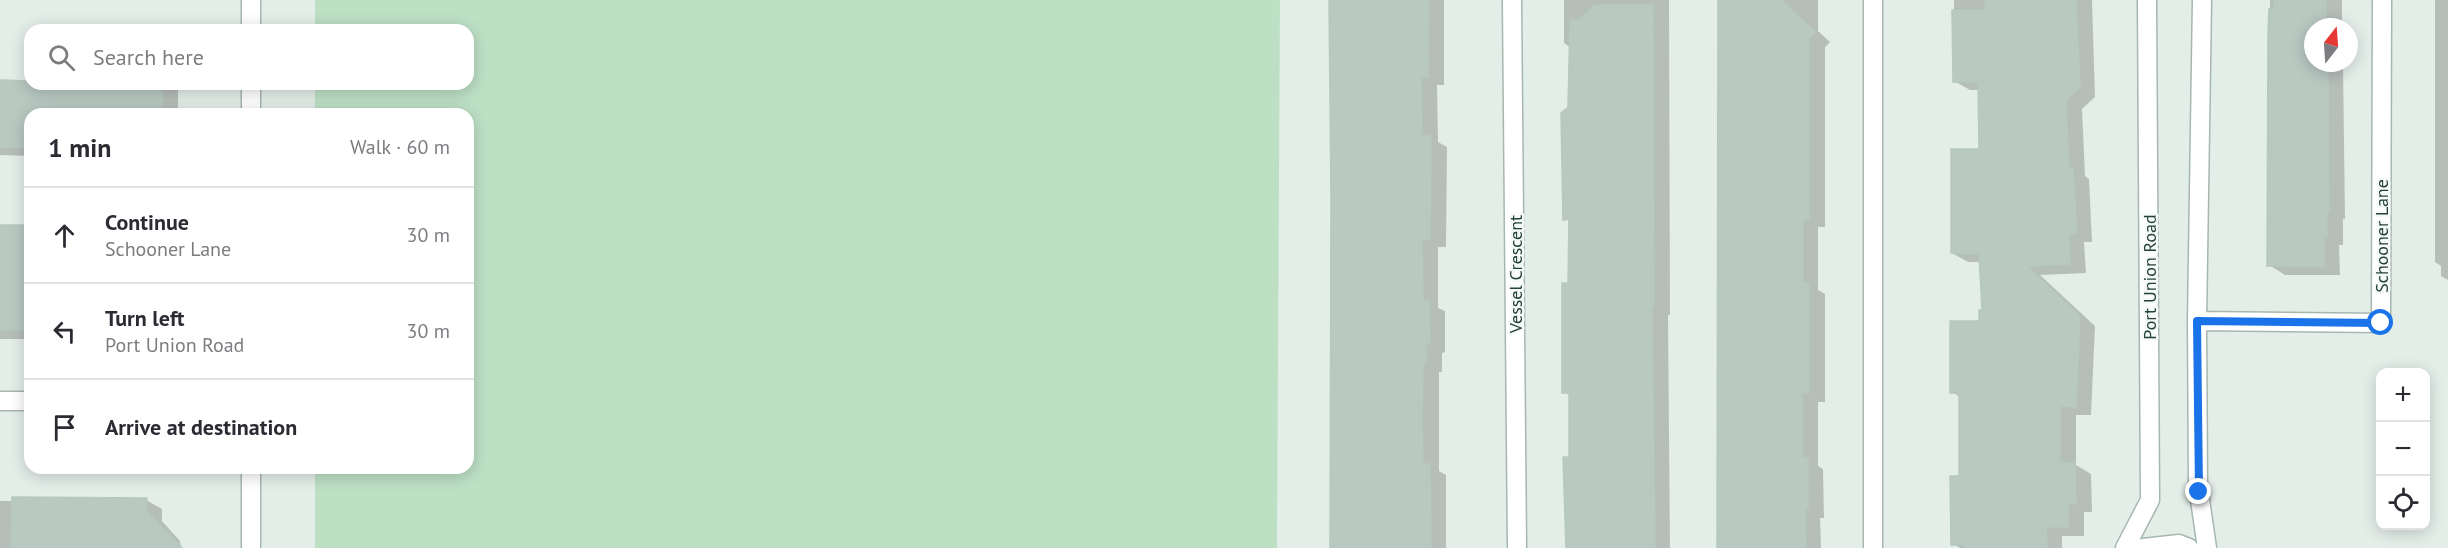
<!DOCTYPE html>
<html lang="en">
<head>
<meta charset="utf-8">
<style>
	:root { --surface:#fff; --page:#f7f7f7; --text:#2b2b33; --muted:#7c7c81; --line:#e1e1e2 }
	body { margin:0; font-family:"PT Sans",sans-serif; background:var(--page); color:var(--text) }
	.controls { position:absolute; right:18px; bottom:18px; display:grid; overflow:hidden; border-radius:12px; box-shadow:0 3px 15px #0003 }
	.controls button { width:54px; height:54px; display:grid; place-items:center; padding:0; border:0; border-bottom:2px solid var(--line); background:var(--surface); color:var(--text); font:30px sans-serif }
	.compass { position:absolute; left:2304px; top:18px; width:54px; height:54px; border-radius:50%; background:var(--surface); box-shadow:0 3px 15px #0003; rotate:17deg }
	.stop { position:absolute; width:18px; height:18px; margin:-14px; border:4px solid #1a73e8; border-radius:50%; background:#fff }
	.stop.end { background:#1a73e8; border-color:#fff; box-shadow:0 2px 6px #0008 }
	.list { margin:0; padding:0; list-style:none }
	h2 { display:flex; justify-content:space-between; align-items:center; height:78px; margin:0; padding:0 24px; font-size:26px }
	h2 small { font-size:20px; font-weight:400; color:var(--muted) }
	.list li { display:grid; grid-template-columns:39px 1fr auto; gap:18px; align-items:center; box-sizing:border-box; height:96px; padding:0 24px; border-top:2px solid var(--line) }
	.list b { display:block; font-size:22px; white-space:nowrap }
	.list p { margin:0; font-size:20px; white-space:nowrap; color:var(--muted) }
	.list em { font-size:20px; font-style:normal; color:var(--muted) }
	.icon { flex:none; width:33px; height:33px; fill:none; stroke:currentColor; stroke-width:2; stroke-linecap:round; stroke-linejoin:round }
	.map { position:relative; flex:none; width:2448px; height:548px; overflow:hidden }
	.search { position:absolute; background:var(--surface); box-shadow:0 3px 15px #0003; left:24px; top:24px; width:450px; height:66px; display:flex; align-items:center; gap:15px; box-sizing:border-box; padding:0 21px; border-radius:18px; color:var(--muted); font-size:22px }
	.panel { position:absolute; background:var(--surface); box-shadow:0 3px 15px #0003; left:24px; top:108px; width:450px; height:366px; border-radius:18px }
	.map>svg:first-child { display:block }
	.green { fill:#bde0c5 }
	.shadow { fill:#0003 }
	.building { fill:#b9c9c2; stroke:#b6c8c0; stroke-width:1.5 }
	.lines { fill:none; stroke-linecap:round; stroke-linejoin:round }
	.minor-casing { stroke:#a6b7b0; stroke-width:21 }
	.minor { stroke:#fff; stroke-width:18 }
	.route { stroke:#1a73e8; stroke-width:8 }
	.labels { text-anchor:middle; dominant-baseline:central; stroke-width:5; stroke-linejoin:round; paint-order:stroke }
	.street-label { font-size:18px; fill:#234138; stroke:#f5faf8 }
</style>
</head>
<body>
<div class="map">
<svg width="2448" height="548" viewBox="0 0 2448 548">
	<rect width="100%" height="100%" fill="#e4eee9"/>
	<path class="green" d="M315,0H1280L1277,548H315V468H468V114H315V84H468V30H315Z"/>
	<path class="shadow" d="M1331,0H1444V85H1437L1438,142L1447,147L1446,247H1438V308L1445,311V352L1442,353V372H1439V471L1446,475V548H1332Z
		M1564,0H1669L1670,315H1668L1670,548H1567L1571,396L1564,392L1571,222L1565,219L1571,48L1564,43Z
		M1719,0H1818V31L1830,42L1825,47V227H1818V290L1825,294V402H1818V466L1823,469L1824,518H1820L1821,548H1719Z
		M1954,0H2092L2095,97L2082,109L2085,176L2089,179L2092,242H2084L2086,273L2040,275L2095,326L2091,415H2076V465L2091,474L2092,512H2084V536H2062V548H1960L1953,544L1961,477L1960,397L1952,392L1983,311L1981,262H1968L1952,253L1981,150L1979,90H1970L1954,81Z
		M2270,0H2342V27H2313V63H2343L2345,219H2343V245H2339L2340,275H2285L2269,265Z
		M2435,0H2448V280L2441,276V266L2435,262Z
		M0,81L30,82V84H178V114H30V156L0,155Z
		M30,227V339H0V229Z
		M146,500L162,509V521L180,541L181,548H0V501Z"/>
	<path class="building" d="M1329,0H1429L1428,77H1421L1422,136H1431L1430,239H1422L1423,300L1429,301L1430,344H1426V363H1423L1422,421L1423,464H1430L1431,548H1330L1331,199Z
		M1718,0H1781L1815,32L1809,38V219H1803V283H1809V393H1802V458H1808V509H1805L1806,548H1717Z
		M1985,0H2076L2080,87L2066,100L2069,168H2073L2077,233L2069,234L2070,264L2027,266L2080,316L2076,407L2060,406V463H2075L2076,504H2068V527H2046L2047,548H1965V545H1951L1950,476H1959V393H1950V321H1979V310H1982L1979,254L1951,253V149H1979L1978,82H1953L1952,10H1985Z
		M2274,0H2326V27H2313V63H2328L2329,211H2327V237L2324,236V267L2267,266L2268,33L2269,9H2274Z
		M1595,5H1653L1654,306H1652L1655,548H1566L1563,457H1569V393H1562V283H1568L1569,219L1563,220L1561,113L1568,107L1570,20H1579Z
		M0,80L30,81V84H162V114H30V148L0,147Z
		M0,225H30V330H0Z
		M12,497L147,498L146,511L182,548H11Z"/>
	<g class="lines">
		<defs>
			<path id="minor" d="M1512,0L1517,548
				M2202,0L2197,321L2198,486L2207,548
				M251,30V0
				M251,84V114
				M2197,321L2381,323L2382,0
				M0,401H30
				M251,548V468
				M1873,548V0
				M2125,548L2150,500L2147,0
				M2143,548L2179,544L2189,548"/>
		</defs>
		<use href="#minor" class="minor-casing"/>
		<use href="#minor" class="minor"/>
	</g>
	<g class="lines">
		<path class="route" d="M2199,492L2197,321L2381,323"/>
	</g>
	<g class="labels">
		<g class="street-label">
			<text transform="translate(2381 236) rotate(-90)">Schooner Lane</text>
			<text transform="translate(1515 274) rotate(-90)">Vessel Crescent</text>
			<text transform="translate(2149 277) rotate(-90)">Port Union Road</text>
		</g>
	</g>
</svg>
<div class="controls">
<button>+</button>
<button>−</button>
<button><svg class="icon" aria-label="locate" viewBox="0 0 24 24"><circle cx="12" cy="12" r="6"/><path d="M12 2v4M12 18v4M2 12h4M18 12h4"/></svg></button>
</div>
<svg class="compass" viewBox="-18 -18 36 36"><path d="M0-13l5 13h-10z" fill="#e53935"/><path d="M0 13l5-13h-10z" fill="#7c7c81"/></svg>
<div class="stop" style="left:2381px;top:323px"></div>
<div class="stop end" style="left:2199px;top:492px"></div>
<div class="search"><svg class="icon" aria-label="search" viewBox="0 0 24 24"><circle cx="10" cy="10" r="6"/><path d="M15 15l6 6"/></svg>Search here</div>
<section class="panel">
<h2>1 min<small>Walk · 60 m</small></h2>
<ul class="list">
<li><svg class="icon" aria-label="ahead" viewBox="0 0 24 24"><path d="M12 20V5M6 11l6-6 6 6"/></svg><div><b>Continue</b><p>Schooner Lane</p></div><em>30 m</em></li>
<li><svg class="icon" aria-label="left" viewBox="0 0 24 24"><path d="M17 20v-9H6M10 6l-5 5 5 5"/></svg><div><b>Turn left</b><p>Port Union Road</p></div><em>30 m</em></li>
<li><svg class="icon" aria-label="arrive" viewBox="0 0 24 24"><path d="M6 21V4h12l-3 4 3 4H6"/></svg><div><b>Arrive at destination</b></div></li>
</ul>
</section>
</div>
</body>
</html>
